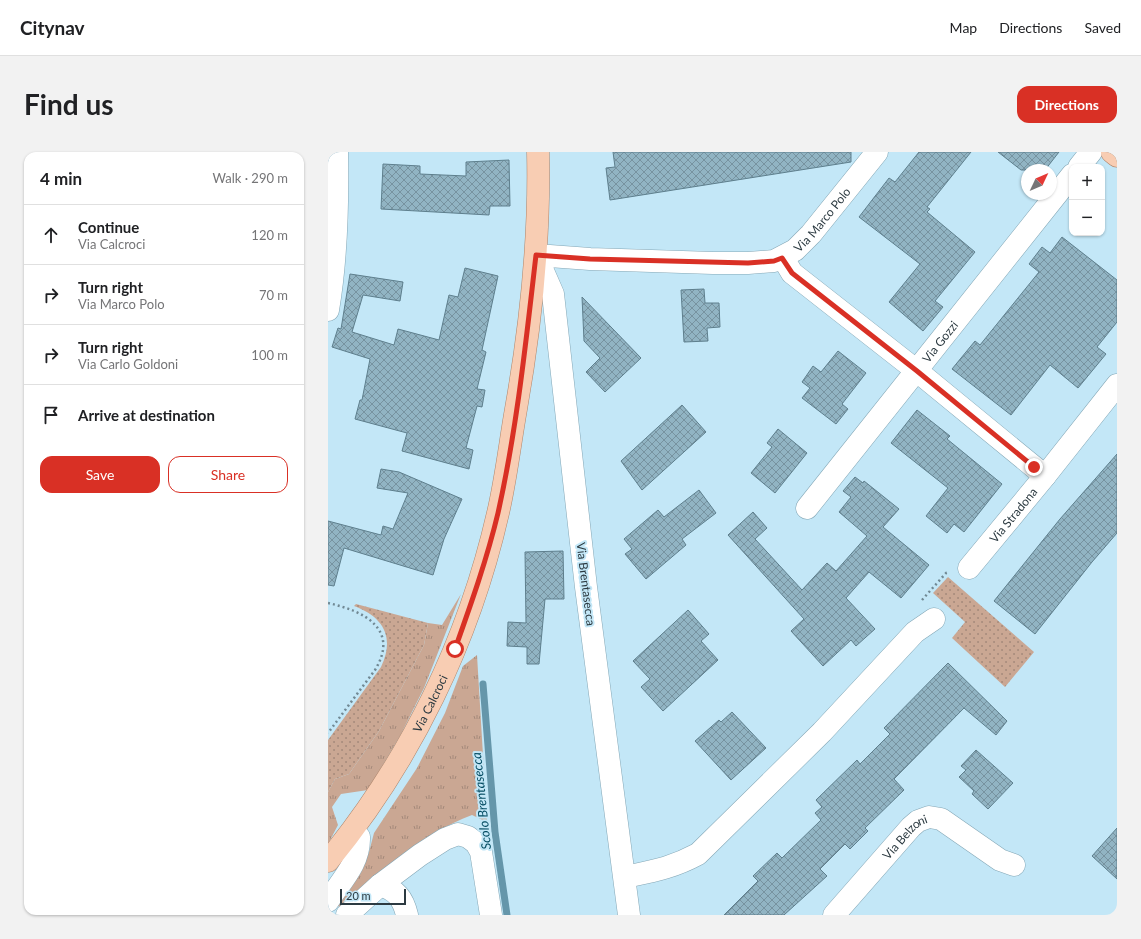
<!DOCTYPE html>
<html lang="en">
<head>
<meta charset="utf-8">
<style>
	:root { --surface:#fff; --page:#f2f2f2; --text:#202124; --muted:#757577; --line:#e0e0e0; --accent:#d93025 }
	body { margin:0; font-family:Lato,sans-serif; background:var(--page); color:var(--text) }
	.controls { position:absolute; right:12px; top:12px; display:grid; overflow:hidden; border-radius:8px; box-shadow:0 1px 3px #0004 }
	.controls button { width:36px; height:36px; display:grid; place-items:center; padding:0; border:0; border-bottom:1px solid var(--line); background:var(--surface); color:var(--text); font:20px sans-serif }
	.compass { position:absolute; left:693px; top:12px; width:36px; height:36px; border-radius:50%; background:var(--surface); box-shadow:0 1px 3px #0004; rotate:46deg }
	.scale { position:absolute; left:12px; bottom:10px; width:66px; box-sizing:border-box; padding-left:4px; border:2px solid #2c3a41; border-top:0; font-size:11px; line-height:14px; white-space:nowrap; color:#2c3a41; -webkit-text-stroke:3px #c3e7f7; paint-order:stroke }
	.stop { position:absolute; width:12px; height:12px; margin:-9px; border:3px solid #d93025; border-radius:50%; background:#fff }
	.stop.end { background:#d93025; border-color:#fff; box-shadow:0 1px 4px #0008 }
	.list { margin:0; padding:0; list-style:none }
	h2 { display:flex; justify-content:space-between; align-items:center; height:52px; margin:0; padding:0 16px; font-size:17px }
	h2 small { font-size:13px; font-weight:400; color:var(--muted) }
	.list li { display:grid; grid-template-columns:26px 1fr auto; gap:12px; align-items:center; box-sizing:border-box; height:60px; padding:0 16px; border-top:1px solid var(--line) }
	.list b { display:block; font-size:15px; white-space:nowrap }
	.list p { margin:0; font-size:13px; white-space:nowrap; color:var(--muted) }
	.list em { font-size:13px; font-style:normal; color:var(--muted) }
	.actions { display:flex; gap:8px; padding:12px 16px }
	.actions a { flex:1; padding:9px 0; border:1px solid var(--accent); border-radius:12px; text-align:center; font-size:14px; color:var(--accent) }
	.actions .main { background:var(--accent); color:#fff }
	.icon { flex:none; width:22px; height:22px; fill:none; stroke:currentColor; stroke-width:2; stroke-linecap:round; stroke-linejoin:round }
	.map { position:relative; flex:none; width:789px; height:763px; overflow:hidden; border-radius:12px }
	header { display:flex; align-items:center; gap:24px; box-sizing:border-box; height:56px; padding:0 20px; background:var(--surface); border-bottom:1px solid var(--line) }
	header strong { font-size:19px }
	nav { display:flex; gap:22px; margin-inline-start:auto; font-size:14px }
	.intro { display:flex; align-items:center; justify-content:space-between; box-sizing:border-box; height:96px; padding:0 24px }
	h1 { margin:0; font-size:28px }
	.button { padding:10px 18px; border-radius:12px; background:var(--accent); color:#fff; font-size:14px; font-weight:700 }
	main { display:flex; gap:24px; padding:0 24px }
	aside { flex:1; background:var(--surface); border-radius:12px; box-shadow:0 1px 3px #0004 }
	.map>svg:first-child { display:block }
	.grass { fill:url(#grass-tufts) }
	.park { fill:url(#park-dots) }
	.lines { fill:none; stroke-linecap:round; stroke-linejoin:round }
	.stream { stroke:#6596aa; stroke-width:7 }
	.building { fill:url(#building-cross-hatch); stroke:#5e7f8d }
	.minor-casing { stroke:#84a7b6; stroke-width:23 }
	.major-casing { stroke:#ae846a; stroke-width:23 }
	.path { stroke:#718994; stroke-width:2.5; stroke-dasharray:2 3; stroke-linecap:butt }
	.minor { stroke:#fff; stroke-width:22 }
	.major { stroke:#f8cdb3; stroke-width:22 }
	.route { stroke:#d93025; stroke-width:5 }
	.labels { text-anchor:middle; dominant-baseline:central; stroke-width:4; stroke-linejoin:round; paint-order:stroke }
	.street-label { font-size:12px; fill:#2c3a41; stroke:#c3e7f7 }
	.water-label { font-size:13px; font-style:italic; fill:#054d63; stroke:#c3e7f7 }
</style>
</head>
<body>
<header>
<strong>Citynav</strong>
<nav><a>Map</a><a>Directions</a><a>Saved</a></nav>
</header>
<div class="intro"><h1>Find us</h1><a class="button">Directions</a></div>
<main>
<aside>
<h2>4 min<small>Walk · 290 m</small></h2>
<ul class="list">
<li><svg class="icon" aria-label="ahead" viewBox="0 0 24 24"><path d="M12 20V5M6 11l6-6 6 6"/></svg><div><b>Continue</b><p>Via Calcroci</p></div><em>120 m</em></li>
<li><svg class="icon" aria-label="right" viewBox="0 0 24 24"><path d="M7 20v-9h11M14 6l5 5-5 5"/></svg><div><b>Turn right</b><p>Via Marco Polo</p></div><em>70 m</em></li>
<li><svg class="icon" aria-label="right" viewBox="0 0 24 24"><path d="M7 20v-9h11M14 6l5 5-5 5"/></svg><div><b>Turn right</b><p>Via Carlo Goldoni</p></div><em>100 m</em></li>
<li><svg class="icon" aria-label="arrive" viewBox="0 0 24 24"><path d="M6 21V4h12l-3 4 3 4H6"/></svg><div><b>Arrive at destination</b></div></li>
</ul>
<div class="actions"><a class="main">Save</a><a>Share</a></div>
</aside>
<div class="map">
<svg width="789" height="763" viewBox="0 0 789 763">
	<defs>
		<pattern id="grass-tufts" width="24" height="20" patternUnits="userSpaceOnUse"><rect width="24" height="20" fill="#caa793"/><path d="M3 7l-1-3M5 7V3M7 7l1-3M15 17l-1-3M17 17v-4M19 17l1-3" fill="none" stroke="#a4897a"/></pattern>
		<pattern id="park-dots" width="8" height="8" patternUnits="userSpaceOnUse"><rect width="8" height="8" fill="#caa793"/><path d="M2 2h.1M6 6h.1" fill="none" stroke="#a4897a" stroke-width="1.8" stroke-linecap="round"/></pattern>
		<pattern id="building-cross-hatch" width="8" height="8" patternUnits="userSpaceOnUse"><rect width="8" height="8" fill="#91b4c3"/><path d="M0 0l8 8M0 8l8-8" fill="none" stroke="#7793a0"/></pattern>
	</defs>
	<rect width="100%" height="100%" fill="#c3e7f7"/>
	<path class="grass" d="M133,442L96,536L73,582L40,638L13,642L4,655L10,673L0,692V640L7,627L21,622L51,579L96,493L100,471L114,473Z
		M149,503L159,670L144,663C93,682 56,720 17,756L9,754L41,700L46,681L89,616L117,561L135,514Z"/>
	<path class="park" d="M620,425L706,500L677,535L624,486L637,470L605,441Z
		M28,452L100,471L96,493L51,579L21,622L7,627L0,640V588L53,515C67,486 56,465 26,454Z"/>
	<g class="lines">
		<path class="stream" d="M155,532L167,680L179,763"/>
	</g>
	<path class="building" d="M285,0H523V10L282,48L278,16L287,15Z
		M591,0H643L599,55L602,57L599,60L647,100L607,149L615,155L595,179L561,150L592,112L531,65L561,26L567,30Z
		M670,0H731L717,18H693Z
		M181,8L182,54H162L161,63L53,57L55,12L92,14V22L138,24V10Z
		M734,85L789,128V170L769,195L778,202L750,236L722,213L683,263L624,217L647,189L652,193L711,120L701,112L714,95L722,101Z
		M137,116L170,124L154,198L158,200L149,237L157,238L154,255L149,254L138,296L145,298L141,317L74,299L79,281L27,267L32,248H34L42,207L4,195L10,176L13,177L22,122L75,130L72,149L35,143L24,180L66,193L70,177L111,188L121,143L130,145Z
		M376,137L377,151H391L392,175L379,176L380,189L356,190L353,138Z
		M254,145L313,206L277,240L258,220L272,206L256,189Z
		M510,199L538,221L514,252L520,257L508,272L474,246L482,236L474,230L485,214L493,220Z
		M354,253L378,280L314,338L293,309Z
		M589,258L622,284L619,287L674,332L636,380L626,372L619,381L598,364L620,336L563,291Z
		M450,277L479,301L447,341L423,321L444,295L439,291Z
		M789,302V381L764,410L707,482L666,449L732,367Z
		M53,317L71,320L134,347L116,387L105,423L16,396L6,434L0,433V369L53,383L55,374L65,377L80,341L49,336Z
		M527,325L535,331L536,329L571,357L555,375L601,413L573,446L541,420L518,446L547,477L528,494L523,488L495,514L463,479L476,467L400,383L425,360L439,376L427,387L474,438L499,411L508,419L539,384L511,360L523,345L515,339Z
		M371,338L388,361L354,387L358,393L318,427L297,402L304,397L296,387L330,358L336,365Z
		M235,399L236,447H217L211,512H199V495L179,494L180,470L198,471L197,400Z
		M360,458L381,482L373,489L390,508L335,559L313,535L322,527L305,509Z
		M620,511L679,569L668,583L636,556L566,627L576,638L537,676L540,679L522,697L517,692L492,717L499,724L456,763H396L430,729L425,724L449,701L454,706L493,668L487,661L494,655L488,648L529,608L532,612L562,582L556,576Z
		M404,560L438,596L403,628L367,589L391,568L393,570Z
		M648,598L685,631L660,657L644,642L646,639L631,625L638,618L633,614Z
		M789,676V727L764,704Z"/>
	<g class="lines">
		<defs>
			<g id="minor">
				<path d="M751,15L763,0"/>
				<path d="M455,106L464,121L589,219L717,324"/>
				<path d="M0,158C9,105 10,53 9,0"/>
				<path id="s1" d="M479,356L744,23"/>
				<path id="s2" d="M641,416L717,324L789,233"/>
				<path d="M297,725C325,719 344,716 370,702L494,580L587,480L606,467"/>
				<path d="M52,733C68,738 75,746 79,763"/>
				<path d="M0,749C13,729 32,711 31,685L24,680"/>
				<path d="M19,763L52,733L92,703L117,687L130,682L140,685L148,691L153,700L163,763"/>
				<path id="s3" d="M301,763L258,435L225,142L208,103L262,107L385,111H420L446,109L467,98L483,82L549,0"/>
				<path id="s4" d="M506,763L583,675L590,669L601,665L613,667L672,708L686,713"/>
			</g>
			<g id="major">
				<path d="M784,0L789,4"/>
				<path id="s5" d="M0,709C83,608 141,488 170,361C178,327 182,291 188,257C203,172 212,86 210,0"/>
			</g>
		</defs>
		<use href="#minor" class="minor-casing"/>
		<use href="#major" class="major-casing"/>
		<path class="path" d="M594,448L618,421L621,420
			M0,451C36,459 72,477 47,518L0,581"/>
		<use href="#minor" class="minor"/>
		<use href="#major" class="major"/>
	</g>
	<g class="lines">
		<path class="route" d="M127,497C143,452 159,407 170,361C189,276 198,189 208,103L262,107L420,111L446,109L454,106L464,121L589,219L706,315"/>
	</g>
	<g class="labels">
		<g class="street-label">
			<text stroke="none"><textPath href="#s3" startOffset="971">Via Marco Polo</textPath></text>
			<text stroke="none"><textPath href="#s1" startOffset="213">Via Gozzi</textPath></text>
			<text stroke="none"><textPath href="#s2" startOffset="69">Via Stradona</textPath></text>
			<text transform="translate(258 432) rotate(83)">Via Brentasecca</text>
			<text stroke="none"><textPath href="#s5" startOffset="188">Via Calcroci</textPath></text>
			<text stroke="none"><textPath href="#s4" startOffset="106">Via Belzoni</textPath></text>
		</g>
		<g class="water-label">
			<text transform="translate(153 649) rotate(-96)">Scolo Brentasecca</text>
		</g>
	</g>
</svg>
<div class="controls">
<button>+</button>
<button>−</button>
</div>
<svg class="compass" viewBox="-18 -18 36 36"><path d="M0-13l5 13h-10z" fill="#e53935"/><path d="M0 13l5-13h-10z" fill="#757577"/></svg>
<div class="scale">20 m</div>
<div class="stop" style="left:127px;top:497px"></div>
<div class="stop end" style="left:706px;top:315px"></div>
</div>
</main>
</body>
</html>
